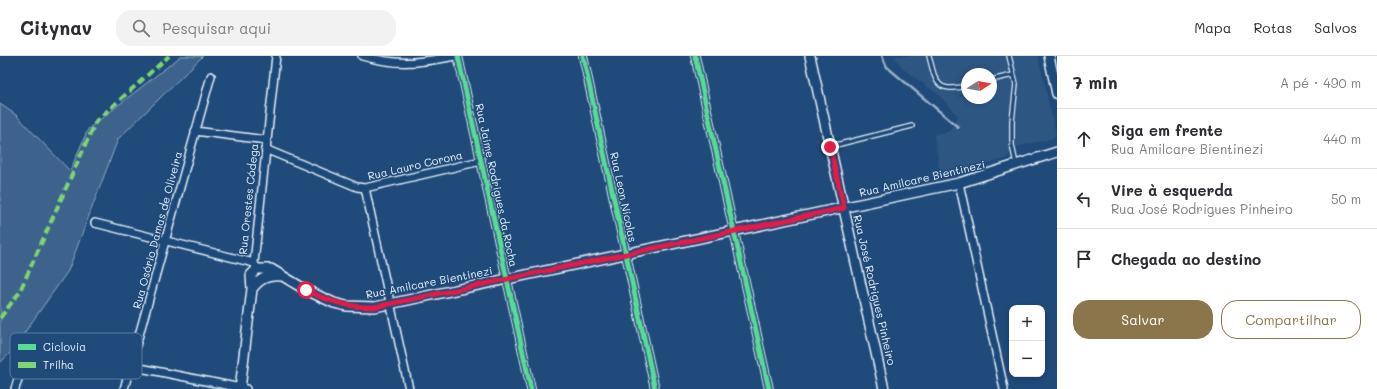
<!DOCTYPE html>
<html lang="pt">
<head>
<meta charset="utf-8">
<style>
	:root { --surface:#fff; --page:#f2f2f3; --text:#2b2b33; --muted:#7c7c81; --line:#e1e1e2; --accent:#8a764a }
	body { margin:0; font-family:Mali,sans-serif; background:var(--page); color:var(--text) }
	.controls { position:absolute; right:12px; bottom:12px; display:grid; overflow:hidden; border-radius:8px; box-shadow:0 2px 6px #0003 }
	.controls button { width:36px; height:36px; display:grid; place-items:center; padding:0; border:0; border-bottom:1px solid var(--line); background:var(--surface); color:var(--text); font:20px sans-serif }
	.compass { position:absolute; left:961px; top:12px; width:36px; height:36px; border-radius:50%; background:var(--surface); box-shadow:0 2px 6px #0003; rotate:79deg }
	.stop { position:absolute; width:12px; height:12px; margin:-9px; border:3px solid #e11d48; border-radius:50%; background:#fff }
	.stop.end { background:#e11d48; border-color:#fff; box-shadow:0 1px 4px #0008 }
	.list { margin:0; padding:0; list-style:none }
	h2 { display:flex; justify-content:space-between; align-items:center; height:52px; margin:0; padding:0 16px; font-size:17px }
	h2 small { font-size:13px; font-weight:400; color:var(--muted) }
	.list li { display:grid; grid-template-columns:26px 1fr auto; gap:12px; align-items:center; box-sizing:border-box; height:60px; padding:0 16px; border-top:1px solid var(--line) }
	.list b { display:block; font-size:15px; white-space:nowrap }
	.list p { margin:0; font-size:13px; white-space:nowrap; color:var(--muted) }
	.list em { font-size:13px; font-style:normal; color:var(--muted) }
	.actions { display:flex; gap:8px; padding:12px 16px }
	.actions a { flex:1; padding:9px 0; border:1px solid var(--accent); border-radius:16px; text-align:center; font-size:14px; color:var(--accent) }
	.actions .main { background:var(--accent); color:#fff }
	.icon { flex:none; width:22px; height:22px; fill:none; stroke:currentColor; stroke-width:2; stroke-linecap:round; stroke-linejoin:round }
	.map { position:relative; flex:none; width:1057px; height:333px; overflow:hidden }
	header { display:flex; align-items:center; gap:24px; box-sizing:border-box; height:56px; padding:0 20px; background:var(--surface); border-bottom:1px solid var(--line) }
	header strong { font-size:19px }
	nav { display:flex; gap:22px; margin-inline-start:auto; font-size:14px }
	.search { width:280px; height:36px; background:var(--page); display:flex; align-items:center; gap:10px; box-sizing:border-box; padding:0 14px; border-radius:16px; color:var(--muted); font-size:15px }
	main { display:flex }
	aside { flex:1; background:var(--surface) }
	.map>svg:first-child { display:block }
	.built { fill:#2e5683; fill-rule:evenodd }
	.green { fill:#3c628c; stroke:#92aac2 }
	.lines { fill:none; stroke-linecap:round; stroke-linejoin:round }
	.stream { stroke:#9ab0c7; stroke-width:2.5 }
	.service-casing { stroke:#e8f1f8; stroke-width:6 }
	.minor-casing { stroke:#e8f1f8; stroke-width:10 }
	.secondary-casing { stroke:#e8f1f8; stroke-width:12 }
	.service { stroke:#1f4a7a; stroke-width:3.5 }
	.minor { stroke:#1f4a7a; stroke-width:7 }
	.secondary { stroke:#1f4a7a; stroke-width:9 }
	.quiet { stroke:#7fd670; stroke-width:4; stroke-dasharray:8 4; stroke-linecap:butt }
	.cycleway-casing { stroke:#1f4a7a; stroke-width:8 }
	.cycleway { stroke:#5adb95; stroke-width:5 }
	.route { stroke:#e11d48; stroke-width:5 }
	.labels { text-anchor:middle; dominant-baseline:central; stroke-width:3; stroke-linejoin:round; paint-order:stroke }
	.street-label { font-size:11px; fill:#e8f1f8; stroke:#1f4a7a }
	.key { fill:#1f4a7a; stroke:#5b7ca0; stroke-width:1 }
	.key-label { font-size:11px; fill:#e8f1f8 }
</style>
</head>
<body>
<header>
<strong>Citynav</strong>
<div class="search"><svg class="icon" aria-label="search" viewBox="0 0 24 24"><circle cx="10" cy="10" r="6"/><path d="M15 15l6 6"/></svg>Pesquisar aqui</div>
<nav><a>Mapa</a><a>Rotas</a><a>Salvos</a></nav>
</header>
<main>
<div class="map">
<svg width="1057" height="333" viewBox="0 0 1057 333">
	<rect width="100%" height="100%" fill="#1f4a7a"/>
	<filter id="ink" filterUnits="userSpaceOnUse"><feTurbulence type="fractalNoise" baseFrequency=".025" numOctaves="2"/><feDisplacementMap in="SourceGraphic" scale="8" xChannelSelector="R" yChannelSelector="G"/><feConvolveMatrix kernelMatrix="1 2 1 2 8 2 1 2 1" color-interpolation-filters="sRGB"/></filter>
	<g filter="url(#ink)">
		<path class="built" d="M894,0H1038L1056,79L1054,82L1011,92V96L1007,102L971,113L964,117L941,121L934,79L949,75L958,60L940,40L903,13ZM967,18H991V42H967Z"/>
		<path class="green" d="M181,0H203L118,83L68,215L10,297L0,307V48L16,59L70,115L88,73Z"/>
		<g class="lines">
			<path class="stream" d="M882,0L887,11L958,71"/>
			<defs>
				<path id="service" d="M929,0C936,27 936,37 967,30
					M1009,0L1016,28L1012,65V89L1016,108
					M991,24L1013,19
					M832,90L912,70"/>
				<path id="minor" d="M362,0C399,10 418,7 455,0
					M458,0L531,333
					M583,0L655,333
					M695,0L769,333
					M195,75L266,84
					M265,93L357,131L365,132L481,105
					M959,127L1004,333
					M365,132L409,333
					M95,167L254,207
					M257,213L254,207L276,0
					M130,310L246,333
					M15,333L29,288
					M124,333L211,20"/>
				<path id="secondary" d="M810,0L884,333
					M1049,0L1057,38
					M252,233C260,222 268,219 281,220
					M240,333L252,233L251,219L257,213H271L306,234L334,247L346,250L375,251L959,127L1057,96"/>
			</defs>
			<use href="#service" class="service-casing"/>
			<use href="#minor" class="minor-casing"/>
			<use href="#secondary" class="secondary-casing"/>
			<use href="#service" class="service"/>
			<use href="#minor" class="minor"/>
			<use href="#secondary" class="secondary"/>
			<path class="quiet" d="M0,262L19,237L96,65L169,0"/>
			<defs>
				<path id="cycleway" d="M458,0L531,333
					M583,0L655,333
					M695,0L769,333"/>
			</defs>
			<use href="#cycleway" class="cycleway-casing"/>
			<use href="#cycleway" class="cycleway"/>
		</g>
	</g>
	<g class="lines" filter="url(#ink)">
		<path class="route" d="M306,234C329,246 350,252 375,251L844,152L830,91"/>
	</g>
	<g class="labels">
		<g class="street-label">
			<text transform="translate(415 109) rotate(-13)">Rua Lauro Corona</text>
			<text transform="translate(922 122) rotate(-13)">Rua Amilcare Bientinezi</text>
			<text transform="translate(497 129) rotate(78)">Rua Jaime Rodrigues da Rocha</text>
			<text transform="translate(624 141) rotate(78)">Rua Leon Nícolas</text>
			<text transform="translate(248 143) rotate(-84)">Rua Orestes Códega</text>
			<text transform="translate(157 174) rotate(-75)">Rua Osório Damas de Oliveira</text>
			<text transform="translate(429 226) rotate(-11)">Rua Amilcare Bientinezi</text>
			<text transform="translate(875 234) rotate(77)">Rua José Rodrigues Pinheiro</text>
		</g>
	</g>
	<rect x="10" y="277" width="132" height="46" rx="6" class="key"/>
	<rect x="18" y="288" width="18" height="6" fill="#5adb95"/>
	<rect x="18" y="306" width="18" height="6" fill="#7fd670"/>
	<g class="key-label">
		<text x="43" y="295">Ciclovia</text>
		<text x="43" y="313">Trilha</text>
	</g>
</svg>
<div class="controls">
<button>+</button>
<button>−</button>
</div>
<svg class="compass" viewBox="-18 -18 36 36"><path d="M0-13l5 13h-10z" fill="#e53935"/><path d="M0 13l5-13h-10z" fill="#7c7c81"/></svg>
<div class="stop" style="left:306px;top:234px"></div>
<div class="stop end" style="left:830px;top:91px"></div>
</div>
<aside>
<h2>7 min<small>A pé · 490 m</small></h2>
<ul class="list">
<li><svg class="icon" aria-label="ahead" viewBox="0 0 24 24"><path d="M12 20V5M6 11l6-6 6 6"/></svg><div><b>Siga em frente</b><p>Rua Amilcare Bientinezi</p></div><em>440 m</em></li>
<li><svg class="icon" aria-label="left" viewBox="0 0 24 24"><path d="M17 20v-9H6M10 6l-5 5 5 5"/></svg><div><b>Vire à esquerda</b><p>Rua José Rodrigues Pinheiro</p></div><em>50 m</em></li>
<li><svg class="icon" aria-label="arrive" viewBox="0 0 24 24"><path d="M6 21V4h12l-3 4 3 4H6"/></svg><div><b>Chegada ao destino</b></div></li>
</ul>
<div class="actions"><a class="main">Salvar</a><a>Compartilhar</a></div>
</aside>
</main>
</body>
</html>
